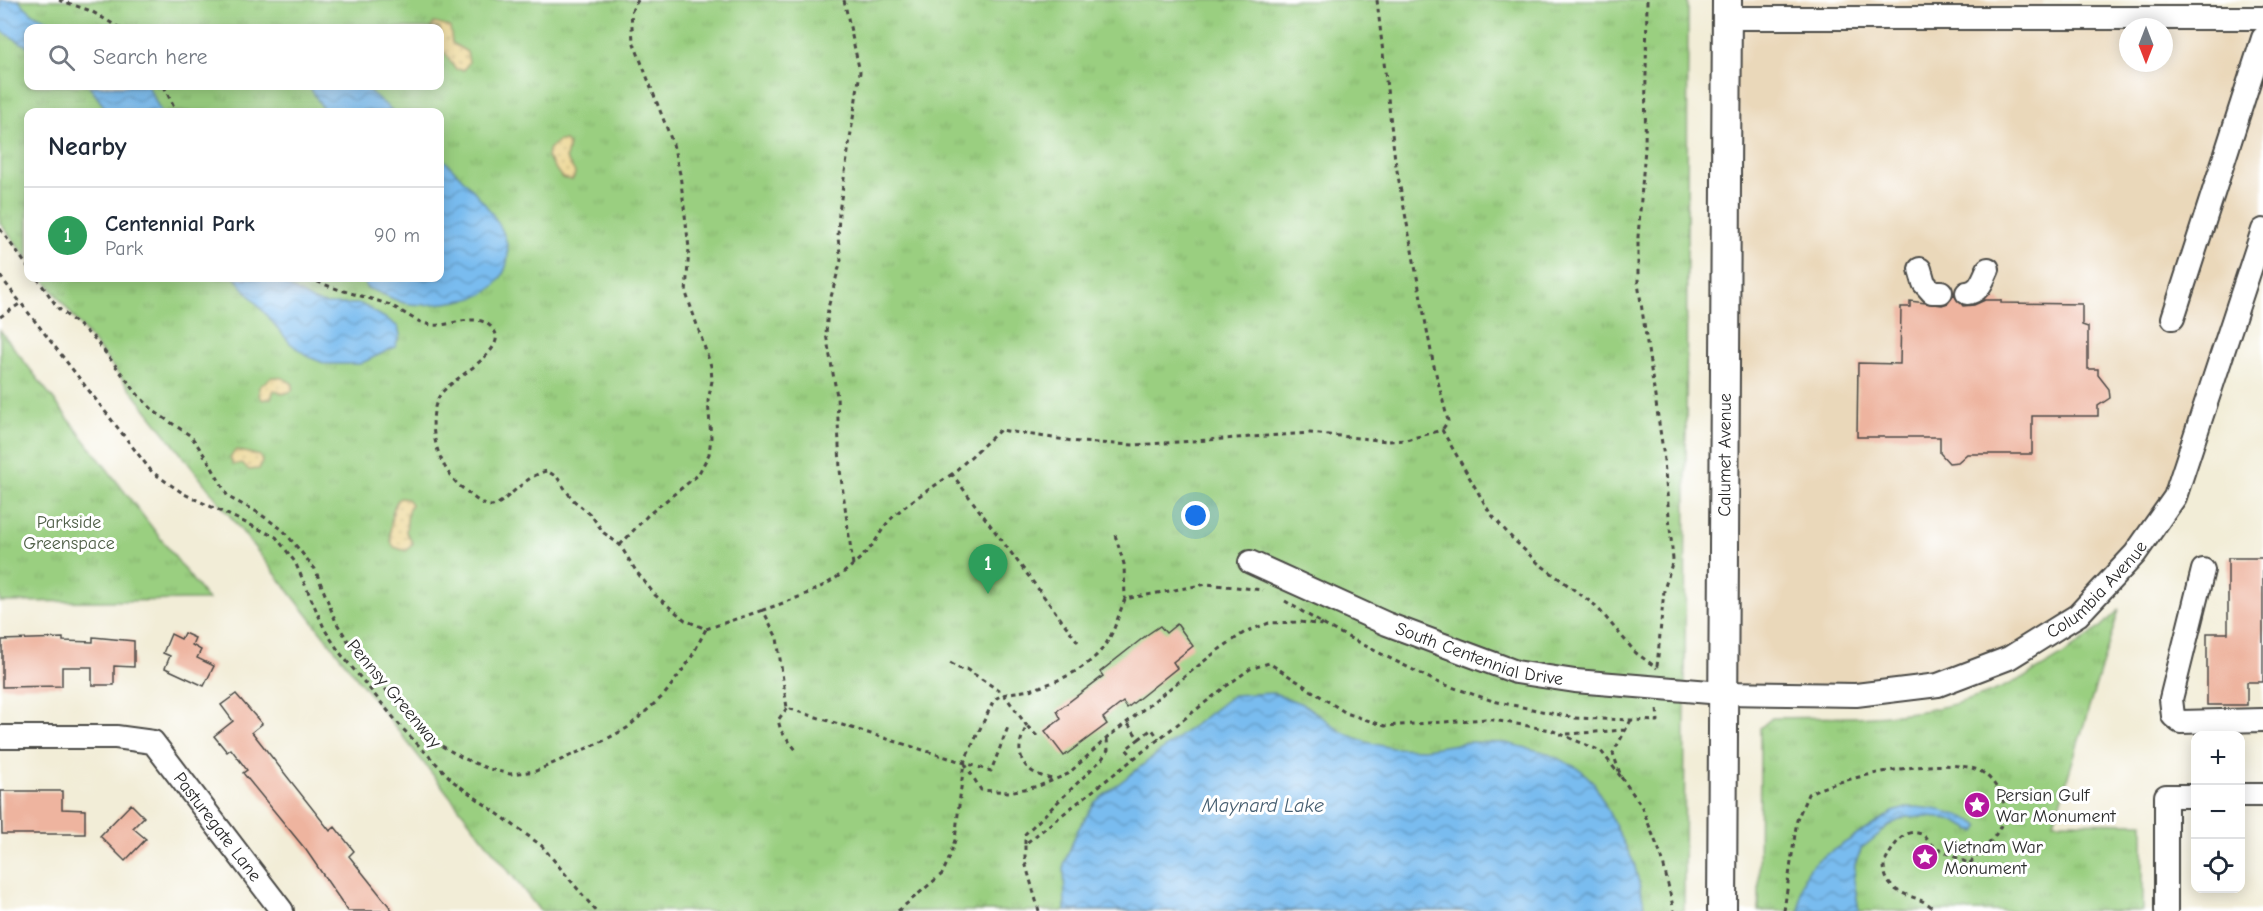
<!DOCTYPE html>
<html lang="en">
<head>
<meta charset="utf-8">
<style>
	:root { --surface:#fff; --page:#f2f2f3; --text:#1f2937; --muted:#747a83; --line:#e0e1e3; --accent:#7c3aed }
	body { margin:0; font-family:"Comic Neue",sans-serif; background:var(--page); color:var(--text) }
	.controls { position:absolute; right:18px; bottom:18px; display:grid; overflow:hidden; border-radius:12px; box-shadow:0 3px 15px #0003 }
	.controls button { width:54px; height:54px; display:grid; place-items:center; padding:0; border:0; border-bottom:2px solid var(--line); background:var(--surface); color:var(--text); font:30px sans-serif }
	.compass { position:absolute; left:2119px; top:18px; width:54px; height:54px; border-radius:50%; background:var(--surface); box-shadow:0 3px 15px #0003; rotate:180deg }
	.you { position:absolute; left:1196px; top:516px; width:21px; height:21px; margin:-15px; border:4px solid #fff; border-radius:50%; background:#1a73e8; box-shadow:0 0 0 9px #1a73e833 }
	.badge { display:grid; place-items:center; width:39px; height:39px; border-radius:50%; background:var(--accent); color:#fff; font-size:20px; font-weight:700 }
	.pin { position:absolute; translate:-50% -50px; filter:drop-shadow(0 2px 3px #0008) }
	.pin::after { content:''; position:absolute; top:32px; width:21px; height:18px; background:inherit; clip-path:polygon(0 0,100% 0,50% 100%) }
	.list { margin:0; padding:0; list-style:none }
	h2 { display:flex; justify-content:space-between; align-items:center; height:78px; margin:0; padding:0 24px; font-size:26px }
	h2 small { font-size:20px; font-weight:400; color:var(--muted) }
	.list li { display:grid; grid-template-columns:39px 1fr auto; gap:18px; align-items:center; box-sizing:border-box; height:96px; padding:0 24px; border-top:2px solid var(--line) }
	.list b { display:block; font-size:22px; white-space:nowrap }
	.list p { margin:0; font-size:20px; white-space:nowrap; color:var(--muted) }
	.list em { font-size:20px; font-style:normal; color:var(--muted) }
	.icon { flex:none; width:33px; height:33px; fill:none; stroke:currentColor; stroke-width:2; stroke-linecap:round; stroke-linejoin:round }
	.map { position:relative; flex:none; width:2263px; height:911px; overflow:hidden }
	.search { position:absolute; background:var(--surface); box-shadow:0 3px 15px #0003; left:24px; top:24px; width:420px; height:66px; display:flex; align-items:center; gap:15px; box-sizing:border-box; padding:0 21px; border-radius:12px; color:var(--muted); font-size:22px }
	.panel { position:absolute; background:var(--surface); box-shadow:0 3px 15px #0003; left:24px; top:108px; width:420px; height:174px; border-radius:12px }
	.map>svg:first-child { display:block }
	.built { fill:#ead8ba; fill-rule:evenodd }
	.grass { fill:url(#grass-tufts); stroke:#627d56; stroke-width:1.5; fill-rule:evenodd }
	.sand { fill:url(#sand-dots); stroke:#8c8264; stroke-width:1.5 }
	.water { fill:url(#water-waves); stroke:#52748d; stroke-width:1.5 }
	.building { fill:#eeb49f }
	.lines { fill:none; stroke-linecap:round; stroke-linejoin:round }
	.minor-casing { stroke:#494845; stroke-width:26 }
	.major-casing { stroke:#494845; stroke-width:32 }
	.path { stroke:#494845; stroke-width:3; stroke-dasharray:4.5 4.5; stroke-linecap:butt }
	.minor { stroke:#fff; stroke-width:22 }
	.major { stroke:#fff; stroke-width:28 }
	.labels { text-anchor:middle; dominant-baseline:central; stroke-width:6; stroke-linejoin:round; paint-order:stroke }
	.street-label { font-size:18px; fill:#2b2b2b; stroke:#fff }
	.park-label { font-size:18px; fill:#4c5c44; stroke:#fff }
	.poi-label { font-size:18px; fill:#2b2b2b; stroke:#fff; text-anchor:start }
	.water-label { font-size:20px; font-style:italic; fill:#465e70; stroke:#fff }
</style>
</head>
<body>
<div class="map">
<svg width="2263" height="911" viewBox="0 0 2263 911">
	<defs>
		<pattern id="grass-tufts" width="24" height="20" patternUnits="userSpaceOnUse" patternTransform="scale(1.5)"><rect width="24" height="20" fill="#9acf80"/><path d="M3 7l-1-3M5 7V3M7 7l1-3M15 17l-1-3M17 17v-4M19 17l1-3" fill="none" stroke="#85b26f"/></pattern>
		<pattern id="sand-dots" width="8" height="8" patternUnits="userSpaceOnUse" patternTransform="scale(1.5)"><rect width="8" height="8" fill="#eeda9e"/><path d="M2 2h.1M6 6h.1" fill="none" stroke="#cb8" stroke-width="1.8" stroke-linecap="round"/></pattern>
		<pattern id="water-waves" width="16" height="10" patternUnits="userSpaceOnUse" patternTransform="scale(1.5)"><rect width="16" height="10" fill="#79bcef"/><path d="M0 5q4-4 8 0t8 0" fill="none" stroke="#6399c2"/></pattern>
	</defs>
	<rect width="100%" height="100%" fill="#fff"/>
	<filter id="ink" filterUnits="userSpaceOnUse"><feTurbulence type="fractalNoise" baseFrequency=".0167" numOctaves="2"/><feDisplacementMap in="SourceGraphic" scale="12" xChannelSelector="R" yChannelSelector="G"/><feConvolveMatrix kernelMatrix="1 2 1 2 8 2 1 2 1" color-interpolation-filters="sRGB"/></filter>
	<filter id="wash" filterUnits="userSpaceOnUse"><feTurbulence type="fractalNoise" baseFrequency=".008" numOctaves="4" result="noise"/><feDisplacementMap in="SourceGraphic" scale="24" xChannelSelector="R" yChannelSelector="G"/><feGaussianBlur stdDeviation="1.35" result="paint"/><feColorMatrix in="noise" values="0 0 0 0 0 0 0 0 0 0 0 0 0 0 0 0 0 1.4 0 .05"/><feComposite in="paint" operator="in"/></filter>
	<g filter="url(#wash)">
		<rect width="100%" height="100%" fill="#f2edd7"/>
		<path class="built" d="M1729,0H2043V14L1729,17Z
			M2263,21V214L2172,496L2076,611L2006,652L1936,682L1726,689L1732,24ZM2128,27H2164V63H2128Z"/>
		<path class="grass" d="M0,0H1688L1684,911H540L43,278H440V112H28V259L0,223ZM28,28H440V86H28Z
			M0,330L208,600L0,602Z
			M2119,610L2054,822L2143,823V911H1759L1760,728L1772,718C1819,717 1867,719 1914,712C1990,702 2064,663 2119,610Z"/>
		<path class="sand" d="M434,23L450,27L452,43L467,52L469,62L464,70L455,69L446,54L440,50V28H431Z
			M558,141H565L569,145L566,158C569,167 580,171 572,180L562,178L547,157L548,150Z
			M272,377L283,378L293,384L292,391L283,394L274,390L271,398L263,400L259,395V387Z
			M236,450L260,456L262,462L259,469L249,470L242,463L233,465L230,457Z
			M400,498L407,499L411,504L408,511L406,532L413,544L406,551L394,547C387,539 391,504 400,498Z"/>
		<path class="water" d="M0,0H18L32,13L65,28H28V47L0,30Z
			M89,86H148L161,112H108Z
			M309,86H363L394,112H325Z
			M440,156C460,176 489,204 502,230C518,263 499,295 464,300C446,303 422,307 404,303C391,299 379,291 366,288L364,278H440Z
			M235,278H274L314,301L326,304H361L390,321L398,327L400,335L395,347L360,364H326L309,357L290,343Z
			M1274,693L1305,705L1342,732L1366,742L1392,748L1424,749L1470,742L1506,743L1544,752L1580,769L1594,783L1634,863L1646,911H1065L1064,864L1077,831L1095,802L1233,695Z
			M1909,807C1930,807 1964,813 1980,826L1976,832L1950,819L1927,817H1906L1893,823L1862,848L1855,864L1854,880L1859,911H1800C1799,892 1802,874 1816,861L1893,812Z"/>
		<g id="blocks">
			<path class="building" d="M1954,295L1963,306L1974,305L1985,300H2001V303L2082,304V325L2088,327V369H2098V375L2109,389L2110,398L2098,406V416H2032V454H1967L1958,462L1949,463L1940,453V437H1857L1858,363L1900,364L1901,307H1910V301L1942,305L1948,303Z
				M2228,558H2263V682H2247V705H2207V633H2228Z
				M1177,624L1193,646L1173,662L1177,668L1127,708L1123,702L1103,718L1107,724L1064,756L1045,731L1061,719L1057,711L1103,676L1100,672L1148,634L1160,626L1166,633Z
				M184,633L195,638L192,645L201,650L197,658L214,666L204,686L165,668L170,656L163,653L171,634L181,639Z
				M93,637L134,641V667L114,666V685H92V667H62V686L2,687V640L63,638V641L93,642Z
				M236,694L262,724L252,732L330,831L335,827L354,851L349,856L393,911H348L306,850L243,773L247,770L231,749L227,752L214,736L233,721L221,705Z
				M1,791H62V809L85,810V834H2Z
				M131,804L144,817L133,828L146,839L125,861L100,836Z"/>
		</g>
	</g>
	<g filter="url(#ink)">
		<use href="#blocks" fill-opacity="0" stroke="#494845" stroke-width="1.5"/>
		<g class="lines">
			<defs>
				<g id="minor">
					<path d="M1727,18H2263"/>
					<path d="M1920,269L1924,283L1932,292H1941"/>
					<path d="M1967,293C1980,292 1983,279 1988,269"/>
					<path d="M2173,318L2263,38"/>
					<path id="s1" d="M1250,562L1387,624L1516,672L1575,681L1722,693L1856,695L1938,685L2009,658L2078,615L2135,554L2175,497L2263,230"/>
					<path d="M2203,570L2171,699L2173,716L2180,722L2263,720"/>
					<path id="s2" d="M0,737H116L153,742L282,911"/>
					<path d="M2240,795H2263"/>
					<path d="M2166,911V796H2196"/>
				</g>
				<g id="major">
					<path id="s3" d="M1722,911L1727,0"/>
				</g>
			</defs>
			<use href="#minor" class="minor-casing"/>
			<use href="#major" class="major-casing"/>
			<path class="path" d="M59,0L91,11L120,28
				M844,0L860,72L839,212L838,238L841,260L828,308L826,334L837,396L840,470L853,565
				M1377,0L1395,160L1433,362L1448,421L1442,430
				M1647,0L1645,148L1638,237V283L1663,450L1673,560L1664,590L1657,667
				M164,86L176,112
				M0,229L28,267
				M0,276L152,472L184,494L276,537L295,562L325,630L340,653L403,729L454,782L542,846L596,911
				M37,278L58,308L94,338L139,396L155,412L191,436L209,462L228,497L257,512L283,530L315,569L336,622L350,644L409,719L440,745L463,758L489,769L510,774L536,771L603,741L627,728L664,695L690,660L706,629
				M309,278C334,290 361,295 387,304C403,310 415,323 432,325C451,327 478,310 493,329C511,350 450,379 440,395C424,421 438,468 461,487C469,493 480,505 491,506C504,506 524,475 547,471L557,477L572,499L591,515L604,533L620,545L636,571L655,595L685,620L706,629L763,610
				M0,317L21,303
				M952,474C932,488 909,501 892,518C882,527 879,538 870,548C839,583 807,595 763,610L777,638L787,708L991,771L1008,727
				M1115,535L1124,564L1125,599
				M620,545L648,515L698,475L709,454L711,437L708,401L712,381L711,366L686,293L689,248L680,174L673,144L633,41L631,12L638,0
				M1285,601L1326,626L1437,682L1493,701L1575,718L1658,721L1657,708
				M1078,642L952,474L1000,430L1079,442L1135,445L1310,433L1388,441L1406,440L1442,430L1490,513L1512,538L1538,563L1596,606L1636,653L1657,668
				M950,663L962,670L966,669L1003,693L1027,726
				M787,708L778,720L781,731L796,750
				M1631,720L1613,753L1621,777L1641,805L1662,858L1674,911
				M1128,724L1139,739L1126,749L1134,758
				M1567,734L1625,730
				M1037,736L1027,726C1011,754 1023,774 1053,779
				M1139,739L1152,729L1159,739
				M965,764L981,790L1009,792L1039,786L1068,774L1107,738L1217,651L1245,632L1269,623L1300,622L1323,625
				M1025,844V834L1102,759L1108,750L1107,739
				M898,911L942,874L949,859L955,840L964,762L994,700C1006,691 1019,693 1033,689C1060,681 1092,667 1107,642C1115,630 1119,613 1125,599L1207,584L1263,590
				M1039,911L1025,862V844L1225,687L1250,669L1269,663L1346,713L1385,726L1487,719L1551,730L1601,751L1621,777
				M1784,911L1797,820L1808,794C1840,777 1940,757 1975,769C1985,772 1993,781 1998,790C2017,820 1989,844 1969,864C1957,857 1943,852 1931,844C1927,841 1926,836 1921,834C1902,826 1891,851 1884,864C1884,901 1921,891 1935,911"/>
			<use href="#minor" class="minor"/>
			<use href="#major" class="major"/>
		</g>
	</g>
	<defs>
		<symbol id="sight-disc" viewBox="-11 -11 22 22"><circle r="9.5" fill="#b5179e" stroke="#fff"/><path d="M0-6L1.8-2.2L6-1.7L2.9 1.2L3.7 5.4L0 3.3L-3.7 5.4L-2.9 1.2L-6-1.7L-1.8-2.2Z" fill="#fff"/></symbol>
	</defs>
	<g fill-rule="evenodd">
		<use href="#sight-disc" x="1962" y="790" width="30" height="30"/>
		<use href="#sight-disc" x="1910" y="842" width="30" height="30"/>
	</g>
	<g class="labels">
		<g class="street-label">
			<text stroke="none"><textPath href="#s3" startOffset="456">Calumet Avenue</textPath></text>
			<text stroke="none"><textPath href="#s1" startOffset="900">Columbia Avenue</textPath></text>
			<text stroke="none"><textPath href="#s1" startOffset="248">South Centennial Drive</textPath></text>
			<text transform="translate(394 694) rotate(50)">Pennsy Greenway</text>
			<text stroke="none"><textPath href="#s2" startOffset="260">Pasturegate Lane</textPath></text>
		</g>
		<g class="park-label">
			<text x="69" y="522">Parkside<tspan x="69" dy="21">Greenspace</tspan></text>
		</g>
		<g class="poi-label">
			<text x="1996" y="795">Persian Gulf<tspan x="1996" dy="21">War Monument</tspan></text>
			<text x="1944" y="847">Vietnam War<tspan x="1944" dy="21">Monument</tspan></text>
		</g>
		<g class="water-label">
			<text x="1263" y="805">Maynard Lake</text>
		</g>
	</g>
</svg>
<div class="controls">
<button>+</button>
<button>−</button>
<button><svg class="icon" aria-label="locate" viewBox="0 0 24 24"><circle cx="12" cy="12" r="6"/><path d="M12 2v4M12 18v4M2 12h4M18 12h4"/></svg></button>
</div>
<svg class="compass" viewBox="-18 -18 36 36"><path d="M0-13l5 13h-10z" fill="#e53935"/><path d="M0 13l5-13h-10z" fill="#747a83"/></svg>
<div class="you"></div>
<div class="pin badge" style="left:988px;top:594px;background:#2e9e5b">1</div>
<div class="search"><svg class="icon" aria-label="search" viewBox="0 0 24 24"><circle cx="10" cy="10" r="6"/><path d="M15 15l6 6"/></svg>Search here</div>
<section class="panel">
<h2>Nearby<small></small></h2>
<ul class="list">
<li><span class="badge" style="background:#2e9e5b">1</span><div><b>Centennial Park</b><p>Park</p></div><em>90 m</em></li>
</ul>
</section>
</div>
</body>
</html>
